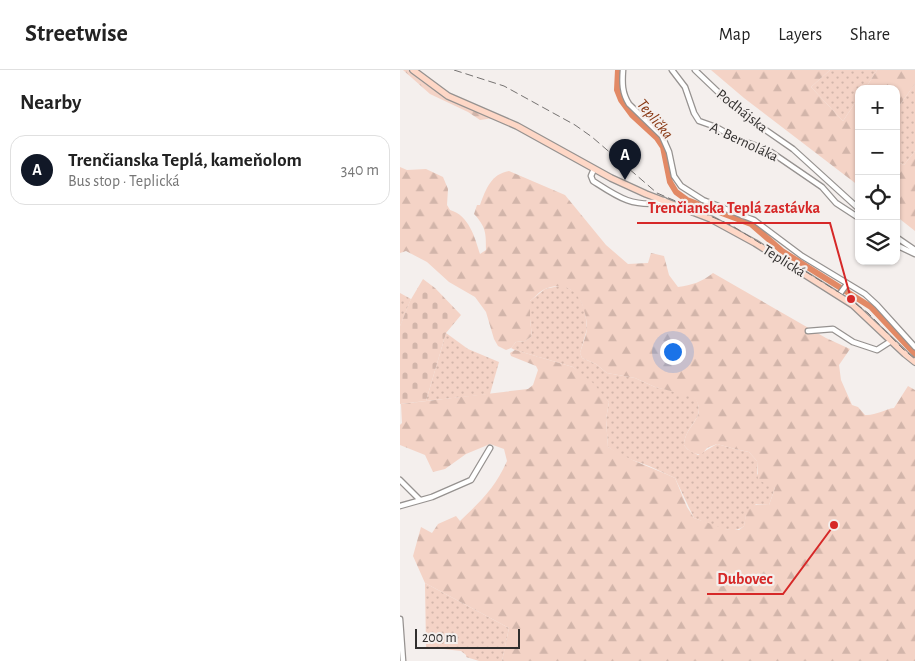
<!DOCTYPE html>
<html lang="en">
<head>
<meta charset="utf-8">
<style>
	:root { --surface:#fff; --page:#f6f6f6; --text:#222; --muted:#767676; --line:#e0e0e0; --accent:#111827 }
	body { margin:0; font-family:"Alegreya Sans",sans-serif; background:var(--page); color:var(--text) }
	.controls { position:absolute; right:15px; top:15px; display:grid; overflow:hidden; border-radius:10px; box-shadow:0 1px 4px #0004 }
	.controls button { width:45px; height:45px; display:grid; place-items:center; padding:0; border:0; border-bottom:1px solid var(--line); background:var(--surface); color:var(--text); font:25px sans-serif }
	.scale { position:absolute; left:15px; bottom:12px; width:105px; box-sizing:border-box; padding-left:5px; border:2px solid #312f2e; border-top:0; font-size:14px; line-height:18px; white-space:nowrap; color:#312f2e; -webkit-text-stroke:4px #f4efed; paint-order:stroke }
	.you { position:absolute; left:272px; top:281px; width:18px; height:18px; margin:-12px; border:4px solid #fff; border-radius:50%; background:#1a73e8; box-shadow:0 0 0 8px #1a73e833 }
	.badge { display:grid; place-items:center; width:32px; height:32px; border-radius:50%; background:var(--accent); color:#fff; font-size:16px; font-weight:700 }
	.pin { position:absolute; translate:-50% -41px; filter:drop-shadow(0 1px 2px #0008) }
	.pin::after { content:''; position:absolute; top:26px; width:18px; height:15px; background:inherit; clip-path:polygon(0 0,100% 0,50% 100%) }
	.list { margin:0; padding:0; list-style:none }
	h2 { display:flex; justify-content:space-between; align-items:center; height:65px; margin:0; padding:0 20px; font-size:21px }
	h2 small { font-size:16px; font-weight:400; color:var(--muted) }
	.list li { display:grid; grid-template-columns:32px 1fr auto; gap:15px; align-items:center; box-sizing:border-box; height:70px; margin:0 10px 10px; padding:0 10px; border:1px solid var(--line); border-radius:15px }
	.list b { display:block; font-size:19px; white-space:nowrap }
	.list p { margin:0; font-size:16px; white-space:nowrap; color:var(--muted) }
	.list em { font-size:16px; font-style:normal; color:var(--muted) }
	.icon { flex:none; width:28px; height:28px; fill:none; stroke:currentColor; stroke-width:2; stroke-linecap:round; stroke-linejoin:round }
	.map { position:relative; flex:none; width:515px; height:591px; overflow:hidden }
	header { display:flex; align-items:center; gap:30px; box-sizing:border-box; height:70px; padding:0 25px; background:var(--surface); border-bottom:1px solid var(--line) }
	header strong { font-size:24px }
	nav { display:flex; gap:28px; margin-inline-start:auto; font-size:18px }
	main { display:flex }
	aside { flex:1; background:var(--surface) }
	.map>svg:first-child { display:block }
	.grass { fill:url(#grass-dots) }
	.forest { fill:url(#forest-firs) }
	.cemetery { fill:url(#cemetery-stones) }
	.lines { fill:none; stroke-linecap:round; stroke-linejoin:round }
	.river { stroke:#e28965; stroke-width:6 }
	.street-casing { stroke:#969290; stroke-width:7 }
	.secondary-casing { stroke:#969290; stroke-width:8 }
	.street { stroke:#fff; stroke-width:4.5 }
	.secondary { stroke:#fed7c6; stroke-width:5.5 }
	.rail { stroke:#767372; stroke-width:1; stroke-dasharray:8 4; stroke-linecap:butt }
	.labels { text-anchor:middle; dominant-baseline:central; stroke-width:4.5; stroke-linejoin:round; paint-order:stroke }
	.street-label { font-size:15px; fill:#312f2e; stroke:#f4efed }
	.water-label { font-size:16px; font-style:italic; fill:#883712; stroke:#f4efed }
	.leader { fill:none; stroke:#d62828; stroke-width:2 }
	.callout-dot { fill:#d62828; stroke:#f4efed; stroke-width:2 }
	.callout-label { font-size:16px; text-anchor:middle; font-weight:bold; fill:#d62828; stroke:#f4efed; stroke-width:4.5; stroke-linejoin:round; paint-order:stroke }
</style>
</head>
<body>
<header>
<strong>Streetwise</strong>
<nav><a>Map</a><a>Layers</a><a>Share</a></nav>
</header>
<main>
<aside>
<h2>Nearby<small></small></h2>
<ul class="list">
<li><span class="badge">A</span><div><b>Trenčianska Teplá, kameňolom</b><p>Bus stop · Teplická</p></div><em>340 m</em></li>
</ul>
</aside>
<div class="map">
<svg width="515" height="591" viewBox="0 0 515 591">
	<defs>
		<pattern id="grass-dots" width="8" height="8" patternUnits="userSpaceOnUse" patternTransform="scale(1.25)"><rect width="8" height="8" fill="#f4d3c6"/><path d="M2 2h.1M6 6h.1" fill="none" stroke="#d2b5aa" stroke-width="1.8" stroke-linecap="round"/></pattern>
		<pattern id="forest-firs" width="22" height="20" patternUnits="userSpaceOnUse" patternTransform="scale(1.25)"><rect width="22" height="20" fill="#f4d3c6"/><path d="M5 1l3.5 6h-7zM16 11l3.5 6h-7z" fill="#d2b5aa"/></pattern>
		<pattern id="cemetery-stones" width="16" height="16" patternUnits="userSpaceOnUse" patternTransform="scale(1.25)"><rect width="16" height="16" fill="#f4d3c6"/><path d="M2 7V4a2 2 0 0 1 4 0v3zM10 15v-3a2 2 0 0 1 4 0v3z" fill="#d2b5aa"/></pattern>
	</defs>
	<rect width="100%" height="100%" fill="#f4efed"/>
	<path class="grass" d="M430,0H477L465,19H459V27L443,51L411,17Z
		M515,14V81L504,95L496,91V40Z
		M163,215L177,223L185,240L187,259L180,283L182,288L196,294L207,303L235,308L255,317L294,326C309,347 285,354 284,375L287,379L298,385L317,374L335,379L349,382L357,391V404L375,418L369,435L356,434L346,446L344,456C330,467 309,453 294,448L275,408L249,396L221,386L208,377L206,349L209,332L173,297L115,280L111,278L116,272L125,271L132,266L130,249V231L145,219Z
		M0,223L11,229L0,256Z
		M46,263L68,279L99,292L90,324L26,331Z
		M25,513L109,558L102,591H79L66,587V585L61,581L26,577Z"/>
	<path class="forest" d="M3,0H8C33,23 63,36 94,48L80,50L68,42L30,24Z
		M311,0H430L411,17L443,51L459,27V116L344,28Z
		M477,0H515V14L496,40V19H465Z
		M515,81V161L496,146V91L504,95Z
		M0,97L7,100L26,99L43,107L48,119L47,135L50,140C69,145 75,168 80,184L86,180C86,163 86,157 74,144L77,135H80C86,119 91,104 109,101L165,125L206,175L228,194L248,193L251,183L264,186L269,205L278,217C292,215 302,212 313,203L426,268L450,279L439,295L441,310L452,335L458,337L465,345C475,346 485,339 494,338L508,316L515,320V591H102L109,558L25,513L13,486L21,457L32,463L38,454L56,446L60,451C81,431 95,418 107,391L104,379L90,374L66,384L45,399L33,402L25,385L0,375V355L2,353L1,334L128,319L133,315L138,300L136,296L111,286L110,283L115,280L173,297L193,313L209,332L206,349L208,377C229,390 253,398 275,408L287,437L294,448L328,460H339L344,456C347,437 349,433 369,435L375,418L358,410L357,391L349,382L335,379L317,374L307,378L302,384C295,385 288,381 284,375C285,354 309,347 294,327L255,317L235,308L207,303L196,294L182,288L180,283C182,275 187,265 187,257C186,233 173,207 145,219C140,221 135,227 130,231V249L132,266L125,271L116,272L111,278L106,280L98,276L94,269L86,242L75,227L49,212L27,192L6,181L0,183Z"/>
	<path class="cemetery" d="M23,209L35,218L61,245L46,263L26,331L0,334V256L10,231Z"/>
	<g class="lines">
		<path class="river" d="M218,0L217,20L221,30L232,45L257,68L263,77L270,112L276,122L287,130L351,154L382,181L471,237L515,284"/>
		<defs>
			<path id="street" d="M223,0C222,13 222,23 229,34L262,66L269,82L274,106L281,116L303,130L354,150L402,186L465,224L477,235L515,277
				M272,0L285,17L294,43L299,51L316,57L337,69L368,80L422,117L436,133L459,148
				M295,0L338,41L393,79L459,139
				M194,99L191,106L193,111C218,127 231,137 262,133L264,130
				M496,167L515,180
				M496,175L515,184
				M439,225L447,214
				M408,261L433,259L453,272L477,280L491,271
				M0,410L20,430
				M0,436L32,427L71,410L90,378
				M0,549L3,591"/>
			<path id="secondary" d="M13,0L48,26L117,56L211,108L246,124L311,149L355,173L453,235L505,284L515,292"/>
		</defs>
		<use href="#street" class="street-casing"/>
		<use href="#secondary" class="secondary-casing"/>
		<use href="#street" class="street"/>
		<use href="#secondary" class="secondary"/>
		<path class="rail" d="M54,0L104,16L175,55L192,67L257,123L331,155L448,228L468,243L503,279L515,289"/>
	</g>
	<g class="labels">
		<g class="street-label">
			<text transform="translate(342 41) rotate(38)">Podhájska</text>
			<text transform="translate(344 72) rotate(25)">A. Bernoláka</text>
			<text transform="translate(384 191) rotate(32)">Teplická</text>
		</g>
		<g class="water-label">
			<text transform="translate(255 49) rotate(50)">Teplička</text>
		</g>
	</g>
	<path class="leader" d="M451 229L430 153H237M434 455L383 524H307"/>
	<g class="callout-dot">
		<circle cx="451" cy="229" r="5"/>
		<circle cx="434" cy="455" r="5"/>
	</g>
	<g class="callout-label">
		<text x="334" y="143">Trenčianska Teplá zastávka</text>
		<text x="345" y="514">Dubovec</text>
	</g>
</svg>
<div class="controls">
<button>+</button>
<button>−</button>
<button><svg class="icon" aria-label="locate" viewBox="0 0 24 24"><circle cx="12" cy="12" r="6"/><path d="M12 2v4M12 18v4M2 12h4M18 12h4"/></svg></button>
<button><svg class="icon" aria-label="layers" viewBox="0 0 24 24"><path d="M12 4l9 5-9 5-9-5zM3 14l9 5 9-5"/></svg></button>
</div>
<div class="scale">200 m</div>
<div class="you"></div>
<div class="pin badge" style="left:225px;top:110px">A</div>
</div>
</main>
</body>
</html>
